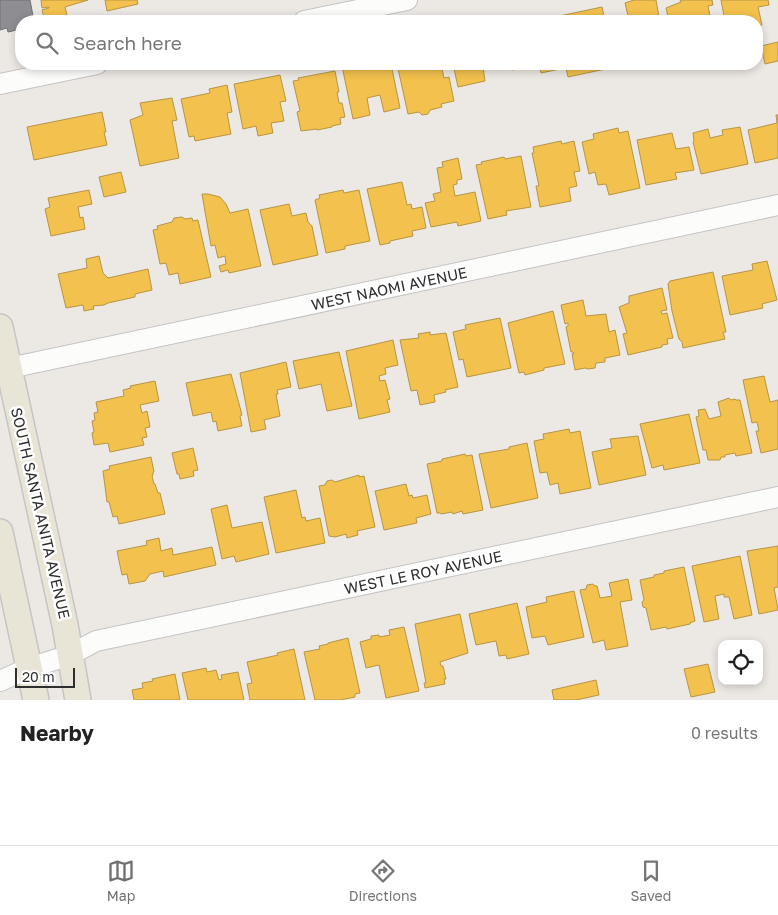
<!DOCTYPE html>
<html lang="en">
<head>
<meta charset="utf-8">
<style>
	:root { --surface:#fff; --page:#f2f2f2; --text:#222; --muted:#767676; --line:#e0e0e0; --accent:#706f6e }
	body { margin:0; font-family:"Golos Text",sans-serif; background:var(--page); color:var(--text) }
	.controls { position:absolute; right:15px; bottom:15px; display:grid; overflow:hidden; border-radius:10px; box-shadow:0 2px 8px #0003 }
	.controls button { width:45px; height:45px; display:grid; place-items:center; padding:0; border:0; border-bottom:1px solid var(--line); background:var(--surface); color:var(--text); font:25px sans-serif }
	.scale { position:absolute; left:15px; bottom:12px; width:60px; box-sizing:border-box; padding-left:5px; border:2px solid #2e2e2e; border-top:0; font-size:14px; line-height:18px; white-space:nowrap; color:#2e2e2e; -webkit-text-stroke:4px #fff; paint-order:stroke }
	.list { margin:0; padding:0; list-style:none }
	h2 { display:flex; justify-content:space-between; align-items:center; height:65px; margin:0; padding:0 20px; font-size:21px }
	h2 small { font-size:16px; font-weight:400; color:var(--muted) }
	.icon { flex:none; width:28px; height:28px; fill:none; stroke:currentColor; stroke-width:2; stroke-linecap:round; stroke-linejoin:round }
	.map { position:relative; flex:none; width:778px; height:700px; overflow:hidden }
	.search { position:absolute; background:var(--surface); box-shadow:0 2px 8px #0003; left:15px; right:15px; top:15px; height:55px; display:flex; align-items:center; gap:12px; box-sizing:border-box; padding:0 18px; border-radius:20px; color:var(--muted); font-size:19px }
	.sheet { height:145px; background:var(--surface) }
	nav { display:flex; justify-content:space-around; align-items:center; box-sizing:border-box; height:70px; border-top:1px solid var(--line); background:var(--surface); font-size:14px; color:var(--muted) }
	nav a { display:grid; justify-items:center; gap:2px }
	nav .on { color:var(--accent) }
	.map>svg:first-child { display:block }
	.homes { fill:#f2c14e; stroke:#b79544 }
	.industry { fill:#8d8d92; stroke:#707074 }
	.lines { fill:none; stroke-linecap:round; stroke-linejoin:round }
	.minor-casing { stroke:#c5c4c5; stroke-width:22 }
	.major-casing { stroke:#c6c5c4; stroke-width:28 }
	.minor { stroke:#fcfcfb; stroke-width:20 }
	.major { stroke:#e8e4d6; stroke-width:25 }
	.labels { text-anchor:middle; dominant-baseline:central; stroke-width:5; stroke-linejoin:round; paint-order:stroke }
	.street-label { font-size:15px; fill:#2e2e2e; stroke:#fff }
</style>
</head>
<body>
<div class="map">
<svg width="778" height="700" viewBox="0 0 778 700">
	<rect width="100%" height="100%" fill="#ece8e4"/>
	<path class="homes" d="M41,0H88L65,7L68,19L57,21H45L42,10L49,8V7L42,8Z
		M105,0H137L138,4L107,11Z
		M634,0H656L659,17L654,18L655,21H619L618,18L628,16L625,3Z
		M680,0H712L713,5L708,6L711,21H669L666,8L681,2Z
		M721,0H768L769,5L758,7L762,25L757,26L759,34H757V21H725Z
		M602,7L605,21H556L555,17Z
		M778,42V61L765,64L761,46Z
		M351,64H391L400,108L384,112L380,95L367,98L370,115L353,119L342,66Z
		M397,64H441L444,78L449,77L454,101L441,104L442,107L430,110L428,114L422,115L419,112L408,114Z
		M453,64H500L483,67L485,81L458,87Z
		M510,64H559L560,69L541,73L539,64L512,70Z
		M565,64H614L615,67L568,77Z
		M335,71L339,92H337L339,103H342L345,117L340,118L341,124L332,126V127L317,130V129L301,131L297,112L300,111L293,81L299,80L298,78Z
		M280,75L286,101L280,102L284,121L271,123L273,133L258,136L256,126L243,129L234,84Z
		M227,85L232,112L227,113L231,134L195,141L194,136L189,137L181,99L210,93L209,89Z
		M172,98L177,120L172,121L179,158L140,166L130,120L143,115L140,103Z
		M102,112L106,132H104L107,145L34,160L27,127Z
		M776,115H778V158L755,163L748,130L777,123Z
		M740,127L748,164L701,174L693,142L694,141L693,133L708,129L710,138L723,135L722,130Z
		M618,128L619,133L628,131L640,188L609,195L606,184L598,185L595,172L589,174L582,142L594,139L593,134Z
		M672,133L676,149L689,147L694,170L675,173L677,179L646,185L637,140Z
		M561,141L562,144L574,141L580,171L574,172L577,186L569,188L571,201L540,207L536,186H539L532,153H534L533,147Z
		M521,156L531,207L506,211L507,215L488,219L476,165L482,164L481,162L504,157L505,159Z
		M458,158L462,179L457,180V184L453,185L455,196L475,192L481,221L458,226L457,222L431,227L425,203L435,201L433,194L441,192L437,168L443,167L442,162Z
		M121,172L126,192L104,197L99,177Z
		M402,182L407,205L411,204L412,209L422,207L426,228L412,231L413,236L390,241V243L380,245L367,189Z
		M89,190L92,204L78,207L80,218L83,217L85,229L51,236L45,209L50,207L48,198Z
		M343,190L344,193L359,190L370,241L345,246V249L326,253L315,200L320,198L319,195Z
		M202,194H208L220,197L226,204L230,213L248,209L261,266L229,273L228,270L221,272L219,266L226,264L225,256L218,258L215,245L211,246Z
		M289,204L292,216L306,213L308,222L312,226L318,255L273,265L260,210Z
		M182,217L185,219L192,218L193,221L198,220L211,277L180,284L178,273L169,275L166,263L160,264L153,230L158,229L157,226L172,222L174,218Z
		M99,256L103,273L108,278L148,269L152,290L135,294V297L108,303L104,305L93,306L94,309L84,311L83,305L66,308L58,274L87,268L86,259Z
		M767,261L777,300L762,304L763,308L730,315L722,276L753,270L752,264Z
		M713,272L726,332H723L725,339L683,348L682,342L679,339L672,311L668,284L670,281Z
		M662,288L667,310L661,311L662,314L667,313L673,338L667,339L668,344L662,345V347L628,355L623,334L627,333L619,307L629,303V296Z
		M583,300L586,316L606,314L609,332L615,330L620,355L605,358V362L596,363L595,368L588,369L585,368L575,370L572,354H574L573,352H571L566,327L568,326V323L565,324L561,305Z
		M553,311L565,364L544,368V370L525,375L524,372L519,373L508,323Z
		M500,318L511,368L467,377L463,359L459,360L453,332L466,329L465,325Z
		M430,332V335L446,333L458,387L445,390L446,392L434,395L435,402L420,405L417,390L411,391L400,340L419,338L418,334Z
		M393,340L398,365L385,368L386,374L379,376L380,381L385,380L390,399L387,400L390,412L359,419L346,351Z
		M339,352L352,406L327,411L321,384L299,389L293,361Z
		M286,362L291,387L277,390L278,394H276L280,416L264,420L266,429L251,432L240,373Z
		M231,374L242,415L240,416L242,426L218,431L216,421L213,422L211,412L193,416L186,383Z
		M764,376L770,402L778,400V449L761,453L756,431H759L757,422L752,423L743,380Z
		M155,381L159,401L140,405L142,413L147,411L150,427L145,428L147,437L142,438L144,445L110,452L108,443L94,445L92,433L94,432L92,421L95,420L94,413L98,412L96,402L124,396L123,390L131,388L130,386Z
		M729,398L731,400L735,399L736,400H740L752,453L736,456L735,453L725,455V457H721L720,460H708L706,450H703L696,417L699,416L698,410L705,409L709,419L721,416L718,402Z
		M689,414L700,463L664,470L663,465L652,468L640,424Z
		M569,429L570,433L580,431L591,488L560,494L558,483L550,485L547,472L540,473L534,441L544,439L543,434Z
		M638,436L646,475L599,485L592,452L612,448L610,439Z
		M527,443L538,498L491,508L479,454L509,449V447Z
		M193,448L198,470L193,471L194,476L180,479L179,474H177L172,453Z
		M465,454L466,456L472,455L483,510L463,514L462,511L453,514L452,512L441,514L440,513H437L427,464L442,461V459Z
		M151,457L154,472H153V475L152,476L154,484H155L158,493H160L165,514L119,524L117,516L113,517L109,502H107L103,471L110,469L109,466Z
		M359,475V477L364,476L375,527L357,531L358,535L347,538L346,534L335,537L329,536L319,486L325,485L327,481L332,480L335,482Z
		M406,484L409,496L412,495L413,498L427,495L431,514L416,518L417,523L384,530L375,491Z
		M296,490L302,518L305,517L306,521L320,518L325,543L276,553L264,497Z
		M227,505L232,528L262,522L269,554L236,562L234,556L222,559L211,509Z
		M159,538L161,551L172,548L173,555L212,547L216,565L164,577L163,571L150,574L145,581L129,584L127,574L122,575L117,551L147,545L146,541Z
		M778,546V587L774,588L778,610L759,614L747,551Z
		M740,556L752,615L734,619L729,597H724V594L715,596L719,619L704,622L692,566Z
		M684,567L695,621L690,623V624L667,629L666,627L651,630L646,608L643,607L642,602L644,600L640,580L654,577V575L664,573V571Z
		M628,579L632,600L620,602L628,646L606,650L604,640L593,643L580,590L586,589L587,585L593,584L595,586H597L600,598L612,596L609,583Z
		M574,591L584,637L548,645L545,636L532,638L526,607L547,602L546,597Z
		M517,603L529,654L507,659L506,655L499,656L496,641L476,645L469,614Z
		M460,614L468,653L440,662L441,666H443L446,679H444L445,684L425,688L424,683H426L415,624Z
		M404,627L419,691L386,698L379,665L366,668L360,642L371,639V636L379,635V637L390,635L389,630Z
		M348,638L360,693L355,694V697L340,700H315L304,652L320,649L319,646L328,644V643Z
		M294,649L305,700H250L247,684L252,683L247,662L278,655L277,653Z
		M708,664L715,692L691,697L684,669Z
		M206,668L207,672L216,670L219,680L222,679L221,675L238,672L244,700H188L182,673Z
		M175,674L180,700H134L132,690L143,688L142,683L153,681L152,679Z
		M596,680L599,695L576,700H554L552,690Z"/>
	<path class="industry" d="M0,0H30L33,16L24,17L25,21H21V29L8,32L7,28L0,30Z"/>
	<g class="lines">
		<defs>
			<path id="minor" d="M304,21L407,0
				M0,84L97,64
				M0,370L778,205
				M0,681L29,668L70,655L96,641L778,497"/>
			<path id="major" d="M0,327L65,625L78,700
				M0,532L36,700"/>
		</defs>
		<use href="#minor" class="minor-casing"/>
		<use href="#major" class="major-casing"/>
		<use href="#minor" class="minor"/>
		<use href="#major" class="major"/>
	</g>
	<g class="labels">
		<g class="street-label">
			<text transform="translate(389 288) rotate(-12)">WEST NAOMI AVENUE</text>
			<text transform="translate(41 513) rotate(77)">SOUTH SANTA ANITA AVENUE</text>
			<text transform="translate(423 572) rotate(-12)">WEST LE ROY AVENUE</text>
		</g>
	</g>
</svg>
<div class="controls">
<button><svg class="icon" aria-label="locate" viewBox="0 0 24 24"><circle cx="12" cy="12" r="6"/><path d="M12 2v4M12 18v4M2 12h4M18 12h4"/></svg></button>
</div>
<div class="scale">20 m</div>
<div class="search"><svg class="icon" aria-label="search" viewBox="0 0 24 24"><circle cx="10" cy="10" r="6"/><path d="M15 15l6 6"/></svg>Search here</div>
</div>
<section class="sheet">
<h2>Nearby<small>0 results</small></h2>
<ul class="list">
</ul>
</section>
<nav>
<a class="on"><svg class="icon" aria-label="map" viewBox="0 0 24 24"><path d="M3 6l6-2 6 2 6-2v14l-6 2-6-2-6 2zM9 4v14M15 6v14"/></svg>Map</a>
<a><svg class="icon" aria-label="directions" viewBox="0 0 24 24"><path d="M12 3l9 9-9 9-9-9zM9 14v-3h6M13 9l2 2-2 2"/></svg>Directions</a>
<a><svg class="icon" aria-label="saved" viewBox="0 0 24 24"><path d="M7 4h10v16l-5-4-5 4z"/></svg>Saved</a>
</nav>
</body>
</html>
